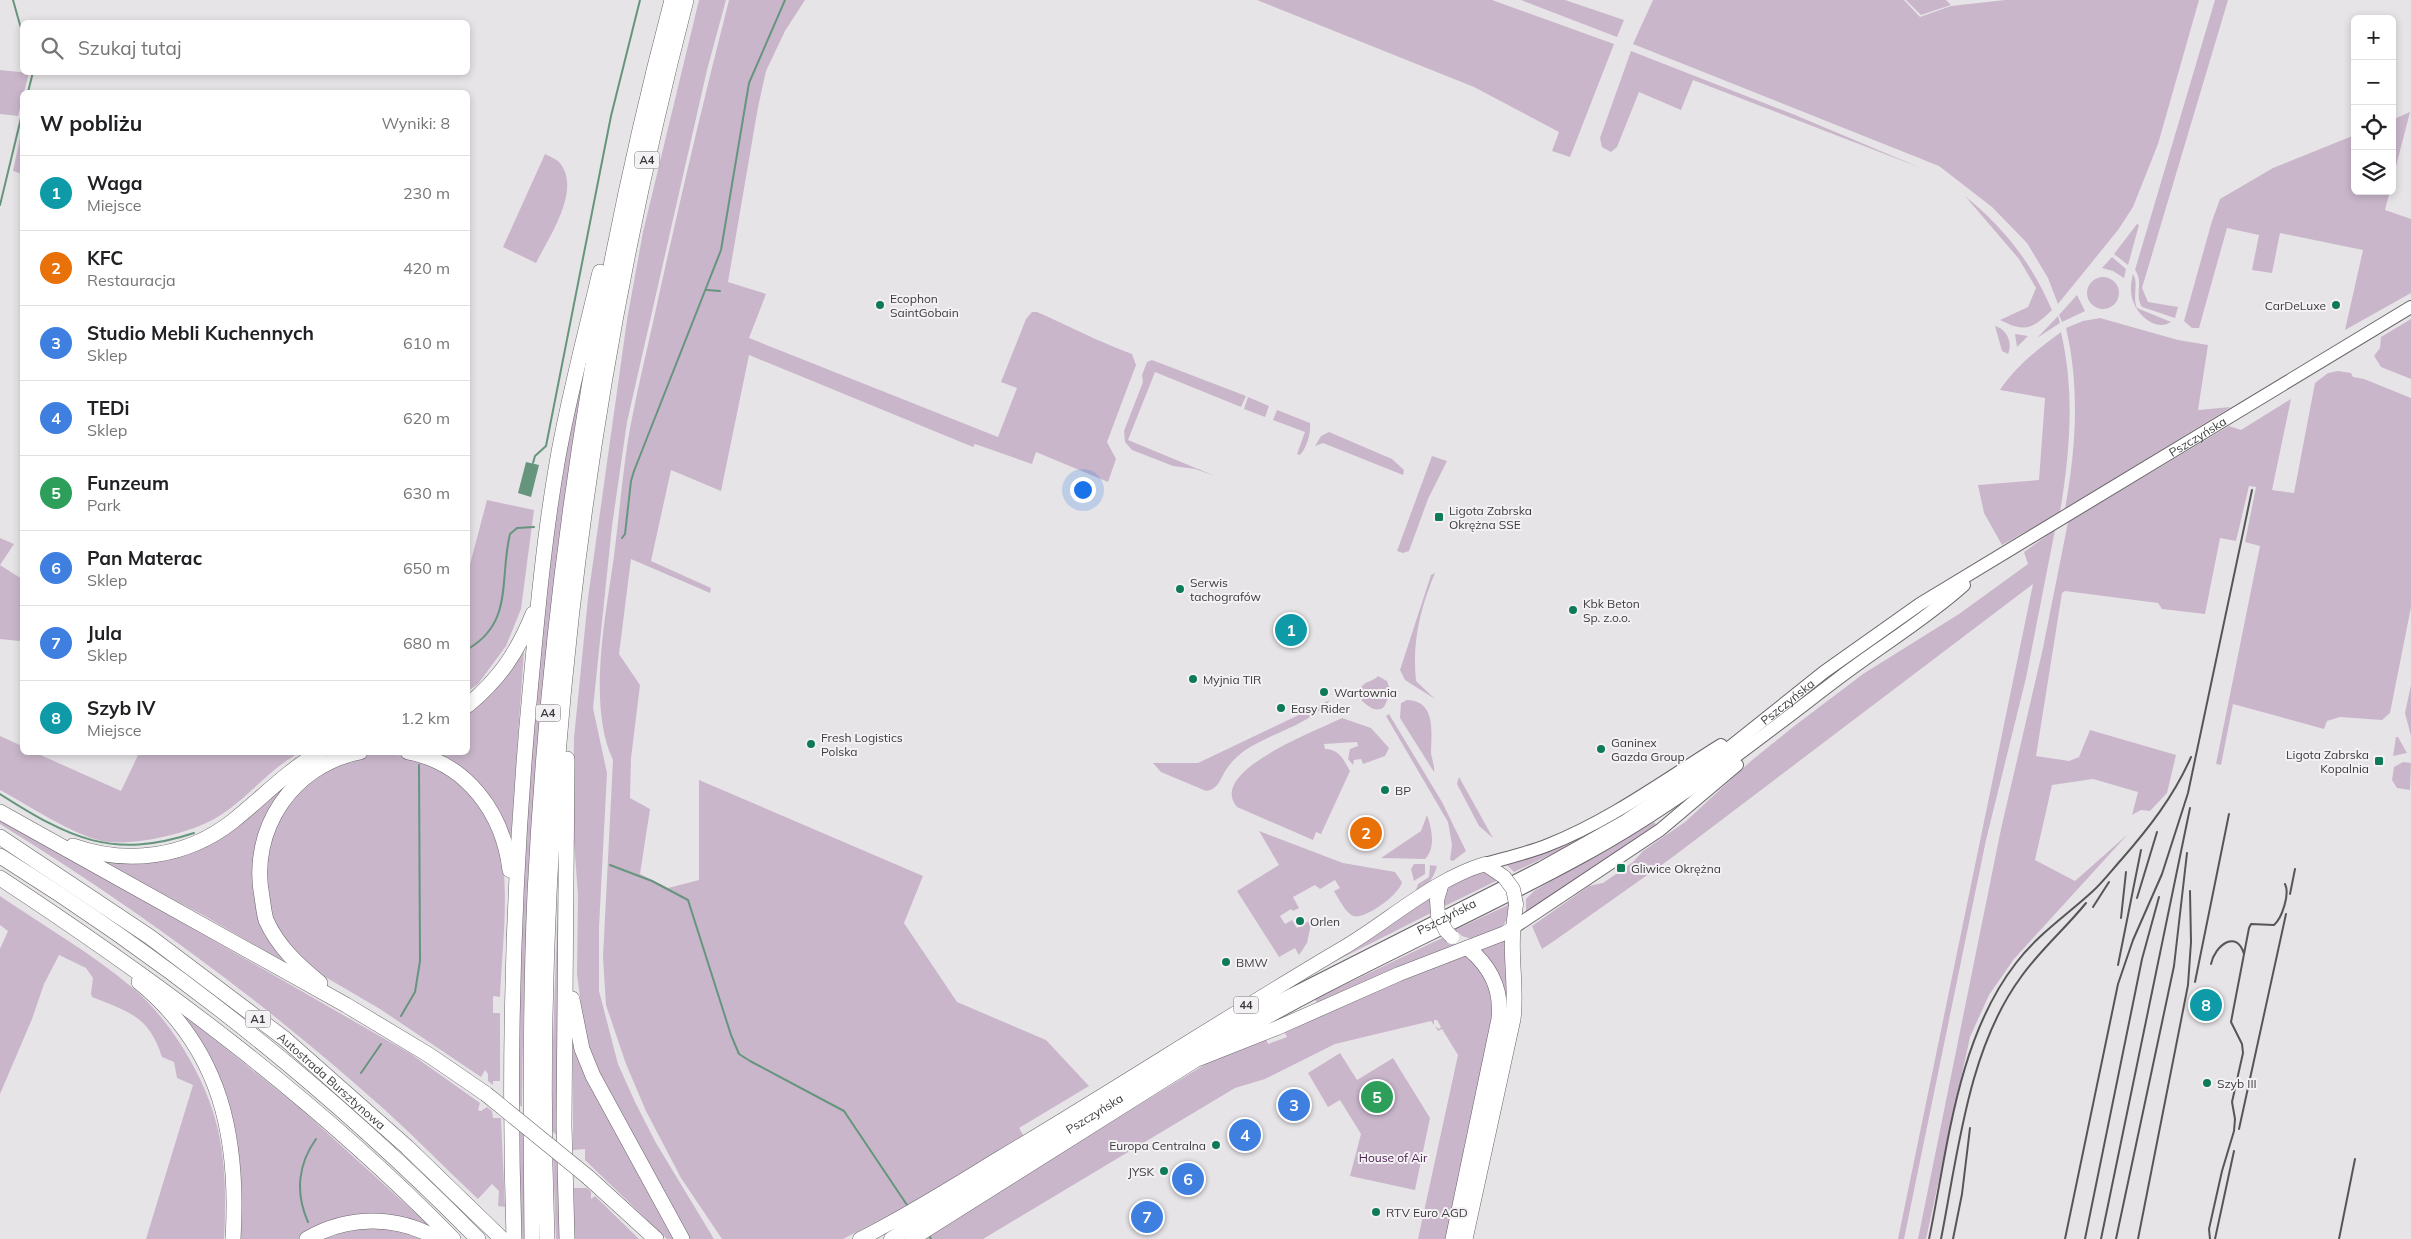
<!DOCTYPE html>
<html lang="pl">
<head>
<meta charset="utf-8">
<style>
	:root { --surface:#fff; --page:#f2f2f2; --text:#202124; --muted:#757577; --line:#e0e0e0; --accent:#7c3aed }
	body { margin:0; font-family:Mulish,sans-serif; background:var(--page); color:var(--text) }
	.controls { position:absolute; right:15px; top:15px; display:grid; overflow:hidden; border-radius:8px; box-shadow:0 2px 8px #0003 }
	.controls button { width:45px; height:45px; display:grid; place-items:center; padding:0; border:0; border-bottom:1px solid var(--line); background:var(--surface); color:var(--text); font:25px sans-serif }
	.you { position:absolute; left:1082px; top:489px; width:18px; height:18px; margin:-12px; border:4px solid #fff; border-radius:50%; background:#1a73e8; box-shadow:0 0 0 8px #1a73e833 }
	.badge { display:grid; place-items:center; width:32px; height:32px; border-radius:50%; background:var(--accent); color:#fff; font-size:16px; font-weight:700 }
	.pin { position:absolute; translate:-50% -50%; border:2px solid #fff; box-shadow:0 1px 5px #0006 }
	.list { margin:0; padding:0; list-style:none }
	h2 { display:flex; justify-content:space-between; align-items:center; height:65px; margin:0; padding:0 20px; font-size:21px }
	h2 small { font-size:16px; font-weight:400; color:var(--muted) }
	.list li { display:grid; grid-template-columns:32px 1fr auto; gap:15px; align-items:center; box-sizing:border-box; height:75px; padding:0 20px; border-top:1px solid var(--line) }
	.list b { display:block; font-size:19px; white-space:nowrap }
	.list p { margin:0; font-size:16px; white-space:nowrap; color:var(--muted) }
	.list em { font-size:16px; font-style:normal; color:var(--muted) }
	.icon { flex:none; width:28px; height:28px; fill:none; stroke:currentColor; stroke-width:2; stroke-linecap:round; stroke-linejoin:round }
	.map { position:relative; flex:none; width:2411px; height:1239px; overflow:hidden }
	.search { position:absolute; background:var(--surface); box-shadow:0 2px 8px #0003; left:20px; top:20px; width:450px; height:55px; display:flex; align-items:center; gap:12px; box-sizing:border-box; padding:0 18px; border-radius:8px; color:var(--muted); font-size:19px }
	.panel { position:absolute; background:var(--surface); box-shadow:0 2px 8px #0003; left:20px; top:90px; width:450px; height:665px; border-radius:8px }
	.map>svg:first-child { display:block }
	.green { fill:#cab6cb }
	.water { fill:#66957e }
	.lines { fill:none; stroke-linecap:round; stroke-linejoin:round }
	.stream { stroke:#66957e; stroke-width:2 }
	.secondary-casing { stroke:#686568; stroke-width:14 }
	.primary-casing { stroke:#686568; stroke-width:15 }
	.motorway-casing { stroke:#686568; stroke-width:16 }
	.secondary { stroke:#fff; stroke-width:12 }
	.primary { stroke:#fff; stroke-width:14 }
	.motorway { stroke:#fff; stroke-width:15 }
	.rail { stroke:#575657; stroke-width:2 }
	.primary-bridge-casing { stroke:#686568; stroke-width:15; stroke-linecap:butt }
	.motorway-bridge-casing { stroke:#686568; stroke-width:16; stroke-linecap:butt }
	.primary-bridge { stroke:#fff; stroke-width:14 }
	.motorway-bridge { stroke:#fff; stroke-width:15 }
	.poi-dot { fill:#0f7b56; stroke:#f4f1f4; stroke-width:2 }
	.labels { text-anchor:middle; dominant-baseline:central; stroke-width:4; stroke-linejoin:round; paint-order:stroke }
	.shield { fill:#f4f1f4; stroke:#737273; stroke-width:1 }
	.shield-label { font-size:11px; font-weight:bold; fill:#3c3b3c }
	.poi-label { font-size:12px; fill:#3c3b3c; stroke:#f4f1f4; text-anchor:start }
	.street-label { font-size:12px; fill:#3c3b3c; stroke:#f4f1f4 }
	.park-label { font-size:12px; fill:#4d2350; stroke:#f4f1f4 }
</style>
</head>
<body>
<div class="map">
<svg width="2411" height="1239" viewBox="0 0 2411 1239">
	<rect width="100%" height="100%" fill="#e7e4e7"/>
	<path class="green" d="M699,0H726L707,70L627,422L612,526L593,708L607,773L599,927V991L618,1064L635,1102L656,1143L714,1239H688L595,1070L585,1036L577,974L578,895L573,828L574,738L588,598L627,320L643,232Z
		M729,0H805L785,31L766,71L758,107L728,282L766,294L749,338L998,437L1017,388L1001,382L1026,319L1032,312H1037C1069,326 1099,342 1132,354L1136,365L1107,442L1116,459L1108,482L1036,452L1032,464L975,444L973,447L749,355L721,491L671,470L651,561L711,588L710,593L631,559L619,654L640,685L631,758L630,798L650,809L640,874L668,888L699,880V780L923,876L904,923L957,1002L1046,1040L1089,1086L1019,1128L1025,1138L919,1200L843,1239H722L681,1178L646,1111L626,1064L606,1005L603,957L613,760C587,705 606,614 614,556C619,517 622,479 628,440C635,399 645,359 654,318C677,212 702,106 729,0Z
		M1257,0H1492L1614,44L1570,157L1552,151L1559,132L1474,87Z
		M1521,0H1565L1624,20L1617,37Z
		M1653,0H1904L1920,17L1951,6L2005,0H2199L2158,144L2133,207L2118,230L2058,304L2048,278L2027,243L1992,207L1939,166L1633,44Z
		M1906,0H1946L1951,5L1921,15Z
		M2215,0H2228L2142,288L2148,302L2178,307L2175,318L2142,307C2134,296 2144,281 2135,270Z
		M1631,51L1795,115L1921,168L1693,80L1681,110L1639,92L1617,147L1611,152L1602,147L1600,138Z
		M0,70L29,73L18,116L0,114Z
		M2410,112L2392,182V120Z
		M22,129V174L13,171Z
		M2355,135V191H2390L2385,210L2411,219V293L2345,330L2363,250L2280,233L2272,273L2252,270L2259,235L2227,228L2199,328H2192L2184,321L2212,221L2220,199L2273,168Z
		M545,154C549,156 556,159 559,162C583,189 548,238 536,263L503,247Z
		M1965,196C2005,229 2031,262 2052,310C2032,329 2026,333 2000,320L2028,307L2036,288L2019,259Z
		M2137,224L2139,225L2128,265L2114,254Z
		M2112,257L2126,269L2124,278L2113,271L2102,268Z
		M2133,274C2139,283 2132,297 2137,308L2171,322C2155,332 2136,314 2132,298C2130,290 2131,282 2133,274Z
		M2087 293a16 16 0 1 1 32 0a16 16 0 1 1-32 0Z
		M2077,295L2085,311L2062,322L2059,315Z
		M2058,316L2060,323L2037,338Z
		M2100,318L2178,340L2208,345L2198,410L2231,407L2065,509C2076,448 2080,388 2066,328L2083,321Z
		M2411,319V379L2381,367L2374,356L2380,348L2381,337Z
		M1995,326C2007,329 2013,343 2008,354L2002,351Z
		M2061,332C2075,392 2070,452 2060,512L2002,545L1984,513L1978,485L2039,480L2045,398L2000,390C2016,366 2037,350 2061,332Z
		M2015,334L2028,336L2017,347Z
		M585,358L587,361C544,608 524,856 522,1107L515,1102L516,1024L533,700L560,475Z
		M1152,360L1246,396L1241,407L1155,372L1128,440L1215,476L1195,469L1173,466L1132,450L1125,442L1124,431L1143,382L1142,375L1147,362Z
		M2338,371L2351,373L2353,377L2364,379L2411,398V607L2390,713L2382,720L2340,717L2327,721L2324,729L2233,704L2221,765L2216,764L2260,546L2245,542L2256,487L2249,486L2236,541L2220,538L2205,614L2162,609L2158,603L2065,591L2062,593L2036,756L2069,761L2079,757L2090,730L2176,755L2167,793L2150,811L2141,810L2132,815L2138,792L2093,779L2052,785L2035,860L2075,881L2128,834L2014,959L1989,995L1970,1037L1926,1239H1918L2001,829L2043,648L2068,522L2229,426L2241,430L2291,399L2272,490L2294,493L2315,383L2328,373Z
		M1248,397L1269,406L1265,417L1244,409Z
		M1277,410L1310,423C1311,433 1307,447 1300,455L1297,454L1305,432L1273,420Z
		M1329,432L1392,459L1404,470L1403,475L1323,443L1315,446L1321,436Z
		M1432,456L1447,461L1428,499L1409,551L1403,553L1397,551Z
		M487,500L534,510L521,609L506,646L478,684L468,691V572Z
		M2055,530L2026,678L1986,840L1904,1239H1898L2033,584L1670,859L1554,941L1542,949L1532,926L1589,886L1603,883L1633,862L1643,851L1685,822L1751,761L1793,727L1863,674L1959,614L2028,564L2024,552Z
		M0,538L14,544L0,565L22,579V638L19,641L0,639Z
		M1435,573C1420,609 1412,642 1416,681L1435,699L1405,680L1400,670L1431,575Z
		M524,651L511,835L509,836L503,820L428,753L468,752V712C491,695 508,676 524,651Z
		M1378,676L1387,681L1391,692L1384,707C1376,713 1369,707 1362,701L1360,689C1365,680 1373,682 1378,676Z
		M2411,685V736L2405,713Z
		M1330,700C1308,726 1272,732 1244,751C1239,755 1231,762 1228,767C1220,777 1220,789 1206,791L1161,772L1153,763H1198Z
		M1407,700C1437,701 1431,733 1431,753C1432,760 1435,767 1434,772L1400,718L1401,703Z
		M1389,714L1442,802L1466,851L1453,861L1450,860L1452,845L1448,822L1386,716Z
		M1342,718L1371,728L1389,748L1385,756L1363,764L1361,759L1354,760L1353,765L1348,759L1350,749L1358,746L1357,742L1324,744L1325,749C1339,749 1343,759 1350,771L1321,834L1316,832L1313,840L1237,807C1206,771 1319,730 1342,718Z
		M0,736L22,746V752L36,753L121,791L139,753H299C269,769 248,798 219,816C193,833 133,847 102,841C73,835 28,805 0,790Z
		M2396,737H2398L2407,753L2393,756Z
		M387,754C413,755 440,767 460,784C473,795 493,820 498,836C511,885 502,946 500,997L493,996V1013H500V1081H493V1085L488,1081V1074L485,1070L481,1077L380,1009L315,971L281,936L270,914L265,862L276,822L301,788L331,767L366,755Z
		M2403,762L2411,763L2410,790L2397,788L2392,780L2394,767Z
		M305,768L282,795L255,881L291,966L203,915L104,864L105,861L172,858Z
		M1459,777L1493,838L1479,826L1457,784Z
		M1427,815C1432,829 1436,848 1425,859L1381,858L1421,831Z
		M0,818L411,1054L480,1103L478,1110L481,1111L487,1107L492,1111L493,1118H501L505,1207L498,1206L499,1191L492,1184L478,1199C447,1170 417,1139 385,1110C266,1003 136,908 0,824Z
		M1654,822L1657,826L1526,914V899L1534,891Z
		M1259,831L1343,863L1395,872L1402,882C1400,894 1365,920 1353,916C1345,912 1339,899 1334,891L1340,888L1335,880L1320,889L1315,885L1293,897L1299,908L1293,911L1291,909L1280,916L1285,924L1292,920L1297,928L1309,921L1311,924L1307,943L1299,955L1295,948L1279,957L1237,891L1279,865Z
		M1577,838L1580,841L1514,872L1505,863Z
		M560,844V1138L552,1131L553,1041Z
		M1414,864H1425V874L1414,881L1411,869Z
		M1430,865L1437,866C1433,881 1426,886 1414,896L1418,884L1429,877Z
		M1476,872L1489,873L1498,880L1443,907C1440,885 1460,880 1476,872Z
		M1431,895V913L1328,965L1327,963Z
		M0,896C44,926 93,954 134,989C172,1022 207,1080 218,1130C226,1165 226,1203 224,1239H146L193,1085L177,1078L174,1062L162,1057C149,1016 129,1012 92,997L91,993L93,978L86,968L59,955L44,984L32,1019L0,1094V949L8,931L0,925Z
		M1510,904L1509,915L1503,926L1474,940L1462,936L1455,930Z
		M1444,937L1458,946L1317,1003L1315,999Z
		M1507,938L1510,985L1505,1027L1480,950Z
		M1466,955L1480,963L1495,1005L1448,1239H1418L1458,1055L1442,1029L1438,1031L1435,1026L1439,1029L1441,1027L1437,1020H1434V1025L1431,1021L1335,1044L1265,1079L1235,1088L983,1239H925C940,1228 957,1223 970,1208L1214,1059L1266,1039L1268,1044L1287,1037L1285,1033L1278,1035L1280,1030L1359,995Z
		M178,1010L302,1110L434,1230L392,1219L300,1239H239L241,1176L232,1119Z
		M573,1027L677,1239H667L585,1160V1149L573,1150Z
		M1340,1053L1357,1080L1393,1058L1430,1118L1415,1190L1350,1176L1361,1134L1340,1100L1328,1107L1308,1073Z
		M516,1128L523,1133L525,1239H519Z
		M553,1158L560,1165L563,1239H556Z
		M574,1188H587L591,1192V1199L595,1196L639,1239H574Z
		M393,1226L427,1239H317L334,1231Z"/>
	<path class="water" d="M526,462L539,465L531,497L518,493Z"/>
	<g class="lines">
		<path class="stream" d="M13,0L22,32
			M28,92L33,72
			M0,205L22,114
			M707,290L720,291
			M533,463L535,456L546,446L611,116L640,0
			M622,538L625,534L631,481L634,471L721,250L749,83L785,0
			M468,649C514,622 499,579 510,534L517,528L534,527
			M0,794C69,838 112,860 194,833
			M610,865L652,881L688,900L731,1035L739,1054L750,1061L844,1111L907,1205
			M401,1016L415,992L420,961L419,765
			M361,1073L381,1044
			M308,1222C295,1193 298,1164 316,1139
			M930,1237L931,1239"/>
		<defs>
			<g id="secondary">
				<path d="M1485,864C1506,858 1528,853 1548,845C1609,821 1665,780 1721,745"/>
				<path d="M1513,928L1660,830L1737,765"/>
				<path d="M1216,1048C1333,976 1461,923 1581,857C1674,807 1756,741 1839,678C1881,646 1925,620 1964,585"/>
				<path id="s1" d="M997,1173L1263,1009L1541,868L1625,821L1705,767L1824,672L1920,604L2411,307"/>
			</g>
			<path id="primary" d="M1438,915L1437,900L1442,883
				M860,1239C908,1215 952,1187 998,1159C1114,1090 1226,1017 1343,948C1389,921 1434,879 1485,864L1504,877
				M891,1239L978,1185L1005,1163
				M912,1239L1196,1060L1277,1028L1399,974L1505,933L1513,928L1516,904"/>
			<g id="motorway">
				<path d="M468,705C500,678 517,653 533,614"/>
				<path d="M408,752C467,763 503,813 510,870"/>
				<path d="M567,759L564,1125L567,1239"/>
				<path d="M0,812L346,1005L429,1055L486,1094"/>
				<path id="s2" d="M0,837L150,937L285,1039L407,1147L502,1239"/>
				<path d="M73,846C127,865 186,858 233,821C262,798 287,771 320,752"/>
				<path d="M0,856C173,964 335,1094 478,1239"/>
				<path d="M0,878C163,985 316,1099 453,1239"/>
				<path d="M139,982C222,1050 239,1138 233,1239"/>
				<path d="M320,983C298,965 278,947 266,920C264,913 263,904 262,897C249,830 292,765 360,752"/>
				<path d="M572,999L582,1049L593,1076L682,1239"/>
				<path d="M588,1177L656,1239"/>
				<path d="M307,1239C348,1215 397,1215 438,1239"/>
				<path d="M514,1239C508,1056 513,874 530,692C537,616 544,538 557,463C568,399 585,336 600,272"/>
				<path d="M532,1239C531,1124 530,1008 535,893C550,592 595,292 672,0"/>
				<path d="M547,1239C532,822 581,404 686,0"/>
				<path d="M1453,1239L1499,1019C1502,989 1491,967 1468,948"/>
				<path d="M1465,1239L1513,1019C1517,988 1510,959 1513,928"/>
			</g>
		</defs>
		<use href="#secondary" class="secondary-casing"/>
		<use href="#primary" class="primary-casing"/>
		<use href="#motorway" class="motorway-casing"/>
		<use href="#secondary" class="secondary"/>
		<use href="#primary" class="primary"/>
		<use href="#motorway" class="motorway"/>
		<path class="rail" d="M2290,894L2295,869
			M2137,898L2157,832
			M2093,907L2109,882
			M2121,918L2126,872
			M2211,964C2215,945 2237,929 2244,954
			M2118,965L2141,850
			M2195,982L2229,814
			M2239,1129L2286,914
			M1929,1239C1948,1147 1957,1039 2016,963C2037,935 2067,915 2093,891C2103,882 2112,870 2121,860C2149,828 2174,796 2191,757
			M1941,1239C1958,1153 1968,1049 2021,977C2040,950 2065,929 2086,903
			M1953,1239L1962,1194L1970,1128
			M2065,1239L2118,984L2133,940L2162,874L2188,793L2252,490
			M2085,1239L2142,959L2159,897
			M2101,1239L2190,808
			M2116,1239L2174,966L2187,853
			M2138,1239L2188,985L2191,942L2190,891
			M2210,1239L2209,1229L2222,1171L2234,1131L2235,1119L2232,1102L2243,1053L2242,1044L2231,1022L2249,928L2251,924L2274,925C2282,918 2290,894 2285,884
			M2215,1239L2234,1151
			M2339,1239L2355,1159"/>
		<defs>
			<path id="primary-bridge" d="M1504,877L1513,889L1516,904
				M1438,915L1446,931L1452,937"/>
			<path id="motorway-bridge" d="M486,1094L588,1177"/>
		</defs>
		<use href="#primary-bridge" class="primary-bridge-casing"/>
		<use href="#motorway-bridge" class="motorway-bridge-casing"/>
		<use href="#primary-bridge" class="primary-bridge"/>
		<use href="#motorway-bridge" class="motorway-bridge"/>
	</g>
	<g class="poi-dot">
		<circle cx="880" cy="305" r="5"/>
		<circle cx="2336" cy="305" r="5"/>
		<rect x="1434" y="512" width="10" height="10" rx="2.5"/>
		<circle cx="1180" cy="589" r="5"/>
		<circle cx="1573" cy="610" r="5"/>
		<circle cx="1193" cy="679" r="5"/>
		<circle cx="1324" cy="692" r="5"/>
		<circle cx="1281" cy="708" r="5"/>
		<circle cx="811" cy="744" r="5"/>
		<circle cx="1601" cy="749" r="5"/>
		<rect x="2374" y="756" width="10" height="10" rx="2.5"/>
		<circle cx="1385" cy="790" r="5"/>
		<rect x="1616" y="863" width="10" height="10" rx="2.5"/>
		<circle cx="1300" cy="921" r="5"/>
		<circle cx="1226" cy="962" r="5"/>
		<circle cx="2207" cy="1083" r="5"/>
		<circle cx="1216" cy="1145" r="5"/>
		<circle cx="1164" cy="1171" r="5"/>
		<circle cx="1376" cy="1212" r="5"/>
	</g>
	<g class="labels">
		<g class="shield">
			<rect x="634.5" y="151.5" width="25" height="17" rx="4"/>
			<rect x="535.5" y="704.5" width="25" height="17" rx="4"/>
			<rect x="1233.5" y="996.5" width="25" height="17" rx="4"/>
			<rect x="245.5" y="1010.5" width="25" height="17" rx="4"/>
		</g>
		<g class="shield-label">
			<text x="647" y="160">A4</text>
			<text x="548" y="713">A4</text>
			<text x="1246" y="1005">44</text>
			<text x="258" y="1019">A1</text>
		</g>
		<g class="poi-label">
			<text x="890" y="298">Ecophon<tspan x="890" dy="14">SaintGobain</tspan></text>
			<text x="2326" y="305" text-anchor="end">CarDeLuxe</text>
			<text x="1449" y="510">Ligota Zabrska<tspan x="1449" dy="14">Okrężna SSE</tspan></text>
			<text x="1190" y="582">Serwis<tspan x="1190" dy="14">tachografów</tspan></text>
			<text x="1583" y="603">Kbk Beton<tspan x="1583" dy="14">Sp. z.o.o.</tspan></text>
			<text x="1203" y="679">Myjnia TIR</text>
			<text x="1334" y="692">Wartownia</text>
			<text x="1291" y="708">Easy Rider</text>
			<text x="821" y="737">Fresh Logistics<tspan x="821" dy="14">Polska</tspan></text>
			<text x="1611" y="742">Ganinex<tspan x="1611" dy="14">Gazda Group</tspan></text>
			<text x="2369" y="754" text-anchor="end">Ligota Zabrska<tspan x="2369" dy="14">Kopalnia</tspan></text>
			<text x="1395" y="790">BP</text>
			<text x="1631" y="868">Gliwice Okrężna</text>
			<text x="1310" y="921">Orlen</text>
			<text x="1236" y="962">BMW</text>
			<text x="2217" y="1083">Szyb III</text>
			<text x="1206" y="1145" text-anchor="end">Europa Centralna</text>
			<text x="1154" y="1171" text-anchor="end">JYSK</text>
			<text x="1386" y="1212">RTV Euro AGD</text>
		</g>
		<g class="street-label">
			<text stroke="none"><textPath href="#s1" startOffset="1411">Pszczyńska</textPath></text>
			<text stroke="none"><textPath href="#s1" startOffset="922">Pszczyńska</textPath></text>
			<text stroke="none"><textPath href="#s1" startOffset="518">Pszczyńska</textPath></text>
			<text stroke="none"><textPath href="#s2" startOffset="412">Autostrada Bursztynowa</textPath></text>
			<text stroke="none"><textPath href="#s1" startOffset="114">Pszczyńska</textPath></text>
		</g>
		<g class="park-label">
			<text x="1393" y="1157">House of Air</text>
		</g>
	</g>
</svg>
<div class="controls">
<button>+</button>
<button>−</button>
<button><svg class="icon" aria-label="locate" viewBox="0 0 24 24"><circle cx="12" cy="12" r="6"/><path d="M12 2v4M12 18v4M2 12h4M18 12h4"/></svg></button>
<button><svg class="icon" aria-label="layers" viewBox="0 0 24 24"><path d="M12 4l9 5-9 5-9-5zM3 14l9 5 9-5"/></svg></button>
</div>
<div class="you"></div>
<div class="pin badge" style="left:1291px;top:630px;background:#0f9aa8">1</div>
<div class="pin badge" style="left:1366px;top:833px;background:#e8710a">2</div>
<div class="pin badge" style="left:1294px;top:1105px;background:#3f7fe0">3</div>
<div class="pin badge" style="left:1245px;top:1135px;background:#3f7fe0">4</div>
<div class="pin badge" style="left:1377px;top:1097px;background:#2e9e5b">5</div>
<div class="pin badge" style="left:1188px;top:1179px;background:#3f7fe0">6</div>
<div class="pin badge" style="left:1147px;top:1217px;background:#3f7fe0">7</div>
<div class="pin badge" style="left:2206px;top:1005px;background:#0f9aa8">8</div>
<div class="search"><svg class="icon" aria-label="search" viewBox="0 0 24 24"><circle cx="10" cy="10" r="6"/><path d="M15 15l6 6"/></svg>Szukaj tutaj</div>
<section class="panel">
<h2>W pobliżu<small>Wyniki: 8</small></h2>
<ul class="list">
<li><span class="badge" style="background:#0f9aa8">1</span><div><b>Waga</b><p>Miejsce</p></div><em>230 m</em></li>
<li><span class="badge" style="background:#e8710a">2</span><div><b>KFC</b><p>Restauracja</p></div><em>420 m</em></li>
<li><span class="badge" style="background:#3f7fe0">3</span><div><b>Studio Mebli Kuchennych</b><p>Sklep</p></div><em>610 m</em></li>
<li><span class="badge" style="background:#3f7fe0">4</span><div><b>TEDi</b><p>Sklep</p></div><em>620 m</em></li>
<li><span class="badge" style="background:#2e9e5b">5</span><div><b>Funzeum</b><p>Park</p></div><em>630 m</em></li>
<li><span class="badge" style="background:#3f7fe0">6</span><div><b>Pan Materac</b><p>Sklep</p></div><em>650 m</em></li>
<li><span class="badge" style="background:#3f7fe0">7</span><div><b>Jula</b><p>Sklep</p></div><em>680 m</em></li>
<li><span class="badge" style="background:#0f9aa8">8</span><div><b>Szyb IV</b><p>Miejsce</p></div><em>1.2 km</em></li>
</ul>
</section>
</div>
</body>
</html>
